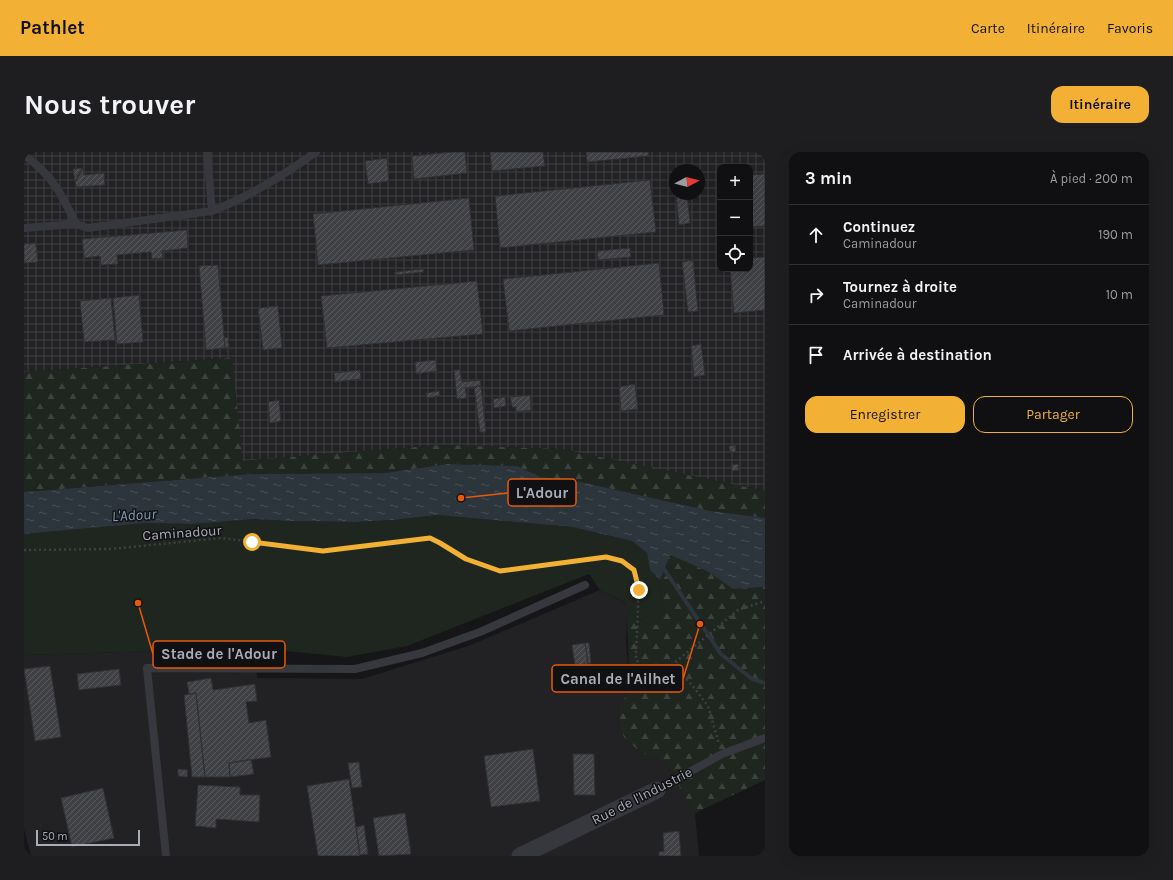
<!DOCTYPE html>
<html lang="fr">
<head>
<meta charset="utf-8">
<style>
	:root { --surface:#101012; --page:#1e1e20; --text:#f1f3f6; --muted:#9c9d9f; --line:#303032; --accent:#f2b134 }
	body { margin:0; font-family:Karla,sans-serif; background:var(--page); color:var(--text) }
	.controls { position:absolute; right:12px; top:12px; display:grid; overflow:hidden; border-radius:8px; box-shadow:0 4px 16px #0002 }
	.controls button { width:36px; height:36px; display:grid; place-items:center; padding:0; border:0; border-bottom:1px solid var(--line); background:var(--surface); color:var(--text); font:20px sans-serif }
	.compass { position:absolute; left:645px; top:12px; width:36px; height:36px; border-radius:50%; background:var(--surface); box-shadow:0 4px 16px #0002; rotate:83deg }
	.scale { position:absolute; left:12px; bottom:10px; width:104px; box-sizing:border-box; padding-left:4px; border:2px solid #a8adb8; border-top:0; font-size:11px; line-height:14px; white-space:nowrap; color:#a8adb8; -webkit-text-stroke:3px #111113; paint-order:stroke }
	.stop { position:absolute; width:12px; height:12px; margin:-9px; border:3px solid #f2b134; border-radius:50%; background:#fff }
	.stop.end { background:#f2b134; border-color:#fff; box-shadow:0 1px 4px #0008 }
	.list { margin:0; padding:0; list-style:none }
	h2 { display:flex; justify-content:space-between; align-items:center; height:52px; margin:0; padding:0 16px; font-size:17px }
	h2 small { font-size:13px; font-weight:400; color:var(--muted) }
	.list li { display:grid; grid-template-columns:26px 1fr auto; gap:12px; align-items:center; box-sizing:border-box; height:60px; padding:0 16px; border-top:1px solid var(--line) }
	.list b { display:block; font-size:15px; white-space:nowrap }
	.list p { margin:0; font-size:13px; white-space:nowrap; color:var(--muted) }
	.list em { font-size:13px; font-style:normal; color:var(--muted) }
	.actions { display:flex; gap:8px; padding:12px 16px }
	.actions a { flex:1; padding:9px 0; border:1px solid var(--accent); border-radius:12px; text-align:center; font-size:14px; color:var(--accent) }
	.actions .main { background:var(--accent); color:#111 }
	.icon { flex:none; width:22px; height:22px; fill:none; stroke:currentColor; stroke-width:2; stroke-linecap:round; stroke-linejoin:round }
	.map { position:relative; flex:none; width:741px; height:704px; overflow:hidden; border-radius:12px }
	header { display:flex; align-items:center; gap:24px; box-sizing:border-box; height:56px; padding:0 20px; background:var(--accent); color:#111 }
	header strong { font-size:19px }
	nav { display:flex; gap:22px; margin-inline-start:auto; font-size:14px }
	.intro { display:flex; align-items:center; justify-content:space-between; box-sizing:border-box; height:96px; padding:0 24px }
	h1 { margin:0; font-size:28px }
	.button { padding:10px 18px; border-radius:12px; background:var(--accent); color:#111; font-size:14px; font-weight:700 }
	main { display:flex; gap:24px; padding:0 24px }
	aside { flex:1; background:var(--surface); border-radius:12px; box-shadow:0 4px 16px #0002 }
	.map>svg:first-child { display:block }
	.built { fill:#222225 }
	.industrial { fill:url(#industrial-grid); fill-rule:evenodd }
	.grass { fill:#1e261f }
	.forest { fill:url(#forest-firs) }
	.water { fill:url(#water-ripples) }
	.lines { fill:none; stroke-linecap:round; stroke-linejoin:round }
	.stream { stroke:#2c353c; stroke-width:4 }
	.building { fill:url(#building-hatch); stroke:#303034 }
	.path { stroke:#3d3f44; stroke-width:2.5; stroke-dasharray:2 3; stroke-linecap:butt }
	.service { stroke:#37383d; stroke-width:8 }
	.minor { stroke:#37383d; stroke-width:17 }
	.route { stroke:#f2b134; stroke-width:5 }
	.labels { text-anchor:middle; dominant-baseline:central; stroke-width:3; stroke-linejoin:round; paint-order:stroke }
	.street-label { font-size:14px; fill:#a8adb8; stroke:#111113 }
	.water-label { font-size:15px; font-style:italic; fill:#7f9bb3; stroke:#111113 }
	.leader { fill:none; stroke:#e8590c; stroke-width:1.5 }
	.callout-dot { fill:#e8590c; stroke:#111113; stroke-width:1.5 }
	.callout { fill:#111113; stroke:#e8590c; stroke-width:1.5 }
	.callout-label { font-size:15px; text-anchor:middle; font-weight:bold; fill:#a8adb8 }
</style>
</head>
<body>
<header>
<strong>Pathlet</strong>
<nav><a>Carte</a><a>Itinéraire</a><a>Favoris</a></nav>
</header>
<div class="intro"><h1>Nous trouver</h1><a class="button">Itinéraire</a></div>
<main>
<div class="map">
<svg width="741" height="704" viewBox="0 0 741 704">
	<defs>
		<pattern id="industrial-grid" width="8" height="8" patternUnits="userSpaceOnUse"><rect width="8" height="8" fill="#222225"/><path d="M0 4h8M4 0v8" fill="none" stroke="#3f3f43"/></pattern>
		<pattern id="forest-firs" width="22" height="20" patternUnits="userSpaceOnUse"><rect width="22" height="20" fill="#1e261f"/><path d="M5 1l3.5 6h-7zM16 11l3.5 6h-7z" fill="#3c433d"/></pattern>
		<pattern id="water-ripples" width="26" height="14" patternUnits="userSpaceOnUse"><rect width="26" height="14" fill="#2c353c"/><path d="M2 4q2-2 4 0t4 0M15 11q2-2 4 0t4 0" fill="none" stroke="#485056"/></pattern>
		<pattern id="building-hatch" width="6" height="6" patternUnits="userSpaceOnUse"><rect width="6" height="6" fill="#404145"/><path d="M-1 1l2-2M0 6l6-6M5 7l2-2" fill="none" stroke="#595a5e"/></pattern>
	</defs>
	<rect width="100%" height="100%" fill="#161618"/>
	<path class="built" d="M576,438L603,452L605,461L603,468L602,488L606,539L595,554L594,569L601,585L617,601L640,609L671,661L675,704H7L0,677V503L230,496L233,526L338,527L447,493Z"/>
	<path class="industrial" d="M0,0H741V339L537,297L418,293L218,309L207,206L0,220ZM696,15H726V117H696ZM651,18H675V42H651Z"/>
	<path class="grass" d="M413,363L548,375L608,389L623,401L626,418L636,428L639,456L633,473H627L605,461L602,451L576,438L565,422L383,494L323,505L230,496L0,503V382L121,371L168,372L231,367L264,369L331,370L369,368Z"/>
	<path class="forest" d="M208,206L219,309L418,293L537,297L741,339V366L687,359L552,329L517,325L493,314L423,312L361,321L226,322L0,340V220Z
		M646,403L683,419L709,437L741,435V628L671,661L640,609L617,601L600,585L594,568L595,554L606,539L603,468L605,461L627,473H633L639,456L636,428Z"/>
	<path class="water" d="M423,312L493,314L517,325L552,329L687,359L741,366V435L709,437L683,419L646,403L636,428L626,418L623,401L608,389L548,375L413,363L369,368L331,370L264,369L231,367L168,372L121,371L0,382V340L226,322L361,321Z"/>
	<g class="lines">
		<path class="stream" d="M638,414L697,502L728,527L741,531"/>
	</g>
	<path class="building" d="M429,0H441L443,21L390,27L388,4Z
		M466,0H519L521,14L468,19Z
		M562,0H624L625,4L563,10Z
		M363,6L365,29L344,32L341,9Z
		M59,16L54,23L51,30L49,17Z
		M59,17L60,23L80,21L81,33L52,35L51,30Z
		M741,22V74L726,75V23Z
		M626,28L632,80L476,96L471,44Z
		M652,42H663L666,71L655,73Z
		M445,46L450,98L294,113L289,62Z
		M163,78L164,96L138,99L139,106L128,107L127,100L93,103L94,112L77,113L76,104L60,106L58,87Z
		M12,91L14,110L0,111V92Z
		M606,96L607,105L574,108L573,99Z
		M741,105V158L710,161L706,117H726V106Z
		M669,108L674,159L664,160L658,110Z
		M635,111L640,163L485,179L479,127Z
		M194,113L201,196L182,198L175,114Z
		M399,117L400,120L371,123V120Z
		M453,129L459,182L303,196L297,144Z
		M115,143L119,190L93,192L89,146Z
		M87,146L91,188L60,190L56,149Z
		M254,154L258,196L239,198L234,156Z
		M204,185L205,196H201L200,186Z
		M677,192L681,223L670,225L667,194Z
		M412,208L413,219L392,222L391,210Z
		M336,218L337,227L311,230L310,221Z
		M430,218H436L438,230L456,228L457,234L441,236L443,246L433,247Z
		M611,232L614,257L597,259L595,235Z
		M457,234L462,280H456L450,235Z
		M415,239L416,244L403,246L402,241Z
		M506,243L507,258L492,260V255H488L486,245Z
		M481,245L482,254L470,256L469,247Z
		M255,248L257,269L246,271L244,250Z
		M711,293L712,300H706L705,294Z
		M714,312L715,318L708,319L707,313Z
		M561,491H565L567,511L564,512Z
		M561,491L564,512L551,513L548,493Z
		M26,514L37,585L11,589L0,517Z
		M95,517L97,533L55,538L53,522Z
		M187,526L189,538L231,532L233,549L222,550L225,571L242,568L247,605L205,611L206,625H181L172,541L165,542L163,530Z
		M172,541L181,625H168L160,543Z
		M509,597L516,649L467,655L460,604Z
		M549,602H570L571,643H550Z
		M227,607L230,622L206,625L205,611Z
		M335,610L338,635L328,636L324,611Z
		M154,617L164,618L163,625L154,624Z
		M325,627L336,704H294L283,634Z
		M174,633L216,635V643H236L235,670L192,667V676L171,674Z
		M79,636L90,686L48,695L37,646Z
		M381,661L387,702L355,704L349,666Z
		M340,673L344,702L336,703L332,675Z
		M655,679L657,704H635V700L640,699L639,681Z"/>
	<g class="lines">
		<path class="path" d="M0,398L86,397L198,386L299,399L406,386L416,391L442,407L476,419L581,405C592,407 602,409 609,418C618,427 612,488 612,504L615,514L621,517L631,519L648,513L714,458L741,449
			M648,513L668,533L684,554L695,592"/>
		<path class="service" d="M183,0L188,59
			M0,3C28,23 37,41 52,72L64,76L188,59C225,45 260,23 292,0
			M0,76L52,72
			M633,638L698,602L741,586
			M142,704L123,516L331,517L398,501L456,480L561,433"/>
		<path class="minor" d="M496,704L633,638"/>
	</g>
	<g class="lines">
		<path class="route" d="M228,390L299,399L406,386L416,391L442,407L476,419L582,405L598,409L610,418L615,438"/>
	</g>
	<g class="labels">
		<g class="street-label">
			<text transform="translate(158 381) rotate(-4)">Caminadour</text>
			<text transform="translate(618 644) rotate(-27)">Rue de l'Industrie</text>
		</g>
		<g class="water-label">
			<text transform="translate(110 363) rotate(-3)">L'Adour</text>
		</g>
	</g>
	<path class="leader" d="M437 346L484 341M114 451L129 502M676 472L659 527"/>
	<g class="callout-dot">
		<circle cx="437" cy="346" r="4"/>
		<circle cx="114" cy="451" r="4"/>
		<circle cx="676" cy="472" r="4"/>
	</g>
	<g class="callout">
		<rect x="484" y="327" width="68" height="27" rx="4"/>
		<rect x="129" y="489" width="132" height="27" rx="4"/>
		<rect x="528" y="513" width="131" height="27" rx="4"/>
	</g>
	<g class="callout-label">
		<text x="518" y="346">L'Adour</text>
		<text x="195" y="507">Stade de l'Adour</text>
		<text x="594" y="532">Canal de l'Ailhet</text>
	</g>
</svg>
<div class="controls">
<button>+</button>
<button>−</button>
<button><svg class="icon" aria-label="locate" viewBox="0 0 24 24"><circle cx="12" cy="12" r="6"/><path d="M12 2v4M12 18v4M2 12h4M18 12h4"/></svg></button>
</div>
<svg class="compass" viewBox="-18 -18 36 36"><path d="M0-13l5 13h-10z" fill="#e53935"/><path d="M0 13l5-13h-10z" fill="#9c9d9f"/></svg>
<div class="scale">50 m</div>
<div class="stop" style="left:228px;top:390px"></div>
<div class="stop end" style="left:615px;top:438px"></div>
</div>
<aside>
<h2>3 min<small>À pied · 200 m</small></h2>
<ul class="list">
<li><svg class="icon" aria-label="ahead" viewBox="0 0 24 24"><path d="M12 20V5M6 11l6-6 6 6"/></svg><div><b>Continuez</b><p>Caminadour</p></div><em>190 m</em></li>
<li><svg class="icon" aria-label="right" viewBox="0 0 24 24"><path d="M7 20v-9h11M14 6l5 5-5 5"/></svg><div><b>Tournez à droite</b><p>Caminadour</p></div><em>10 m</em></li>
<li><svg class="icon" aria-label="arrive" viewBox="0 0 24 24"><path d="M6 21V4h12l-3 4 3 4H6"/></svg><div><b>Arrivée à destination</b></div></li>
</ul>
<div class="actions"><a class="main">Enregistrer</a><a>Partager</a></div>
</aside>
</main>
</body>
</html>
